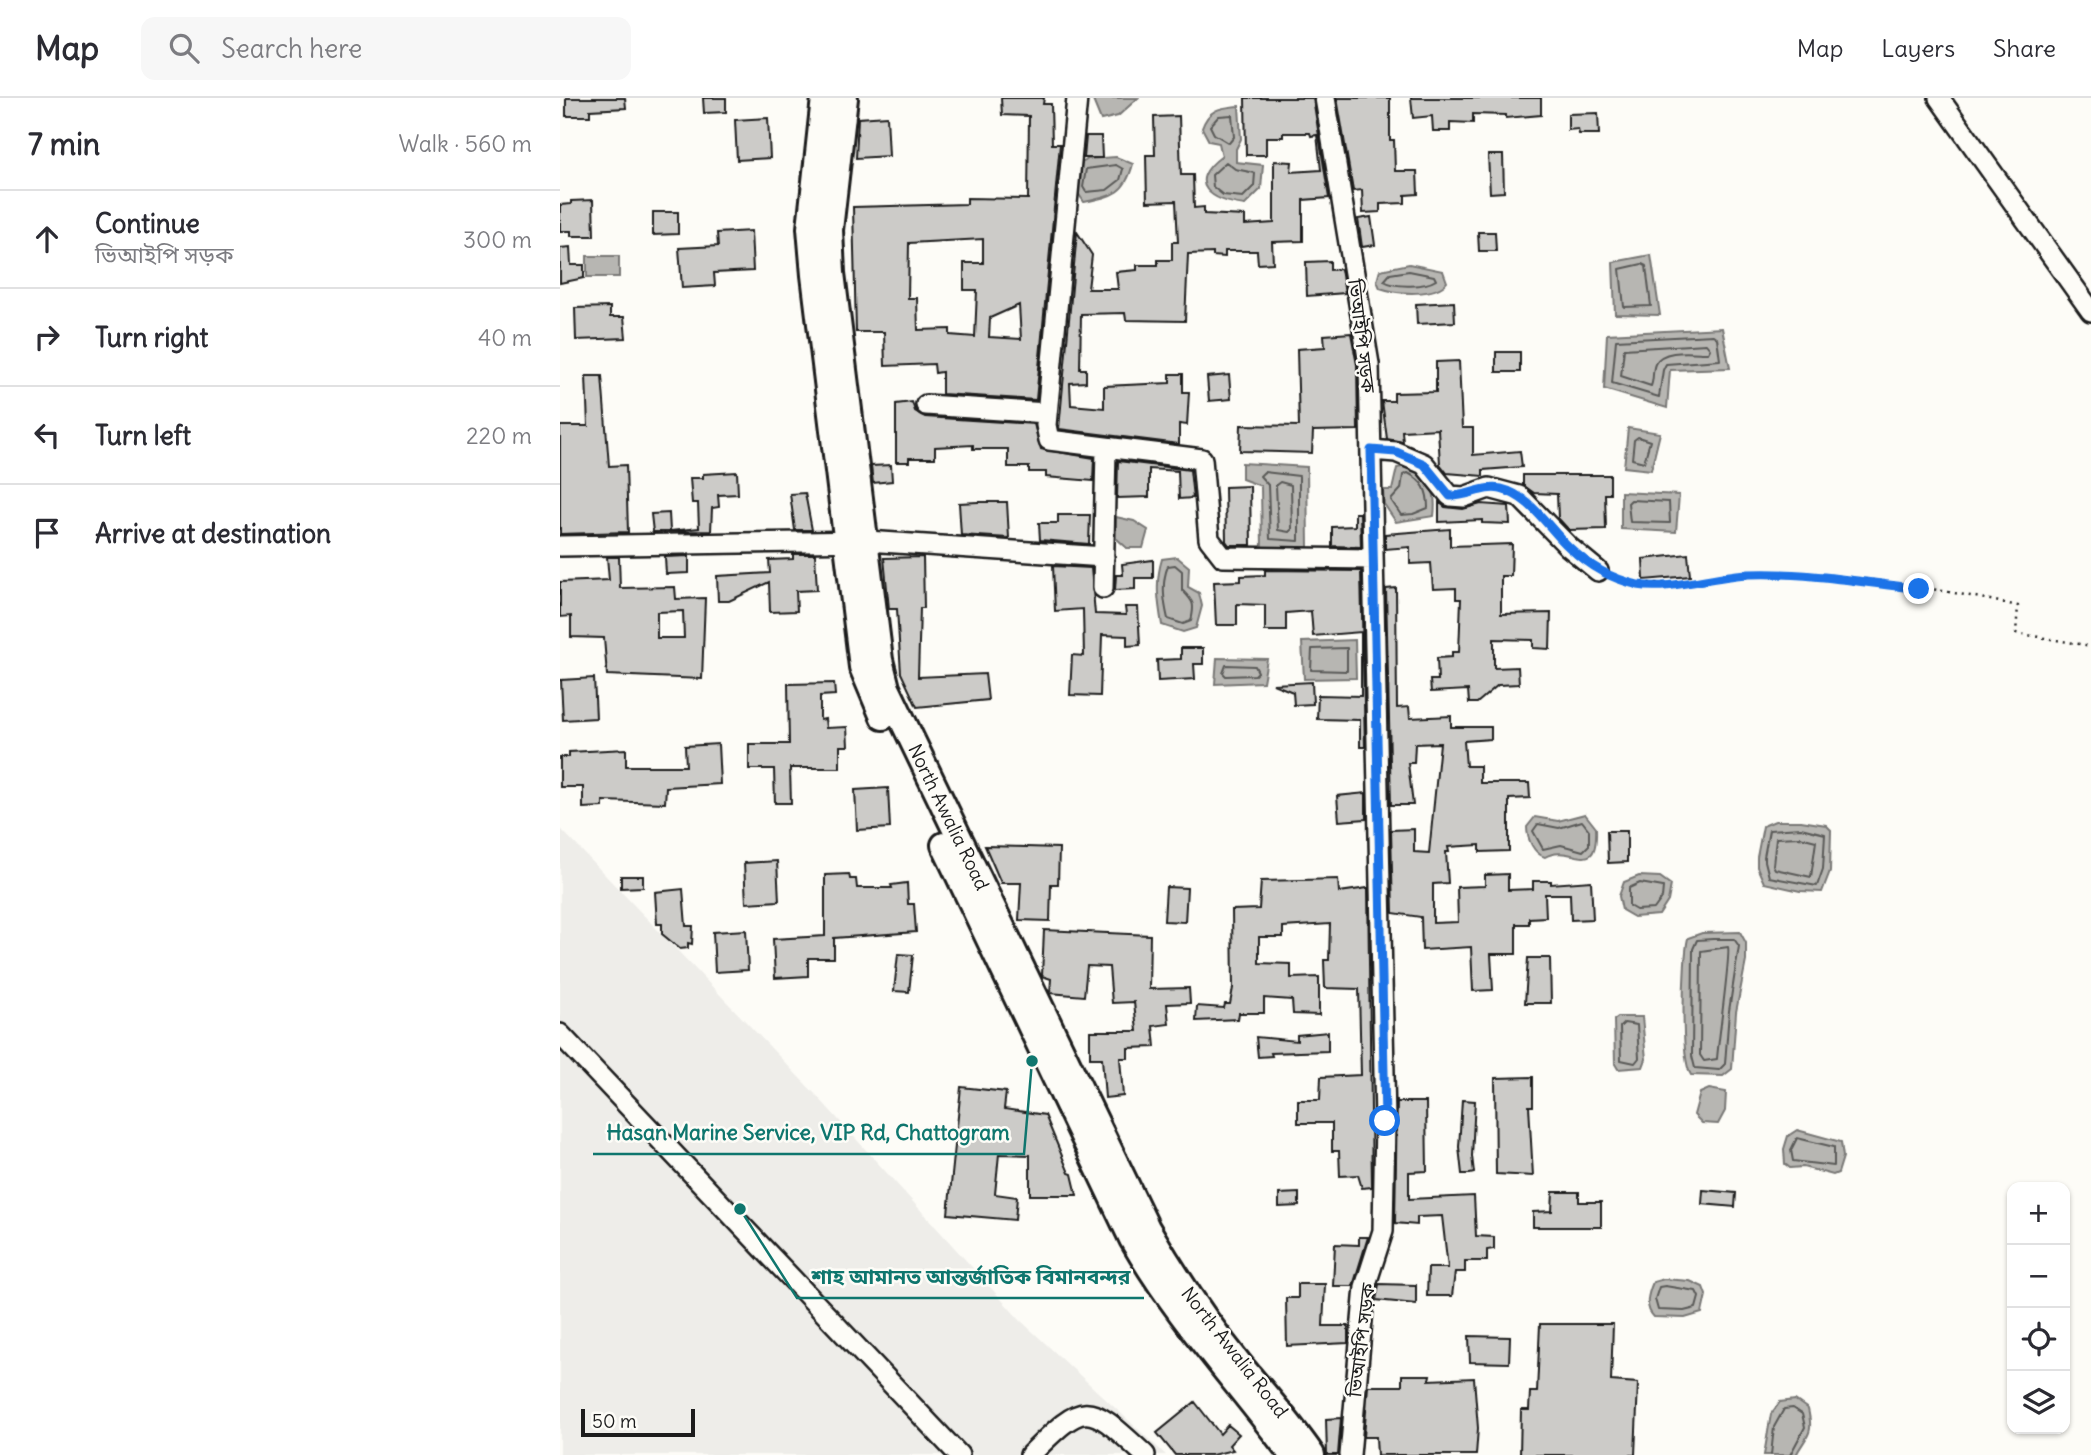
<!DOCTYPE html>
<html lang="en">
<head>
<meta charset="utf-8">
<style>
	:root { --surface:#fff; --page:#f7f7f7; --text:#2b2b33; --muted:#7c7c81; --line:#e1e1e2 }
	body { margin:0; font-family:Delius,"Noto Sans Bengali",sans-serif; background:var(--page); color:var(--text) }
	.controls { position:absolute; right:21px; bottom:21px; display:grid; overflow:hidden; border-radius:14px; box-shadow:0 2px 5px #0004 }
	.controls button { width:63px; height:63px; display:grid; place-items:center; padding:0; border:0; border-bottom:2px solid var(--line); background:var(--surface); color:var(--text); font:35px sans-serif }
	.scale { position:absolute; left:21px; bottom:18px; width:114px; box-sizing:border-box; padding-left:7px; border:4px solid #1c1c1c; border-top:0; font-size:19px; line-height:24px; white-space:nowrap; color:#1c1c1c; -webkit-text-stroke:5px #fdfcf7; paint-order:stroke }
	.stop { position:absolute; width:21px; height:21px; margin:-16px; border:5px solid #1a73e8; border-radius:50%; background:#fff }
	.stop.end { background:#1a73e8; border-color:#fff; box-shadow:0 2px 7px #0008 }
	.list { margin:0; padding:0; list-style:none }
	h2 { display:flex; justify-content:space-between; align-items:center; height:91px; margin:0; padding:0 28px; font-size:30px }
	h2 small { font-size:23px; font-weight:400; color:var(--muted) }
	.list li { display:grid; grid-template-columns:46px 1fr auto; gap:21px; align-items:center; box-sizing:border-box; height:98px; padding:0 28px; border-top:2px solid var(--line) }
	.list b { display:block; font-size:26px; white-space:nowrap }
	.list p { margin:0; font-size:23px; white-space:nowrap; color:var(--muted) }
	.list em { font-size:23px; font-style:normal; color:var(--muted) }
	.icon { flex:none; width:38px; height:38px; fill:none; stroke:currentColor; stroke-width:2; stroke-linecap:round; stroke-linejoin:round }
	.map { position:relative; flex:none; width:1531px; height:1357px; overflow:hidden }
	header { display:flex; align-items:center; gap:42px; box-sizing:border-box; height:98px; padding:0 35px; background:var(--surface); border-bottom:2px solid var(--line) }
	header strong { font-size:33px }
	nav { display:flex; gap:38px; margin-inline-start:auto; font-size:24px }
	.search { width:490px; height:63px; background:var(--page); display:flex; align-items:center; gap:18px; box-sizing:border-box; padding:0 24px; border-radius:14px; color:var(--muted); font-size:26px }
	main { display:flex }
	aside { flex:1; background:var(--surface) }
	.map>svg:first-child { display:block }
	.built { fill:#eeede9 }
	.water { fill:#b7b6b2; stroke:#797876; stroke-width:2 }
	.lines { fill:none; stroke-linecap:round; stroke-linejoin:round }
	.shore { stroke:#5a5a58; stroke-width:2 }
	.building { fill:#cccbc8; stroke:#1c1c1c; stroke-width:2; fill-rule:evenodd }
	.minor-casing { stroke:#1c1c1c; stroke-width:24 }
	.major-casing { stroke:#1c1c1c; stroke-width:30 }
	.path { stroke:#1c1c1c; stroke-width:2.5; stroke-dasharray:2 5; stroke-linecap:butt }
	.minor { stroke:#fdfcf7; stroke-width:19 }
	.major { stroke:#fdfcf7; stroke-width:24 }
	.route { stroke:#1a73e8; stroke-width:9 }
	.labels { text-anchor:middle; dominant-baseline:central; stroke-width:5; stroke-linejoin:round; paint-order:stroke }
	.street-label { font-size:19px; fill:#1c1c1c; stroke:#fdfcf7 }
	.leader { fill:none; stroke:#0f766e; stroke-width:2.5 }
	.callout-dot { fill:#0f766e; stroke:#fdfcf7; stroke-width:2.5 }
	.callout-label { font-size:21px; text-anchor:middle; font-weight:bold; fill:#0f766e; stroke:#fdfcf7; stroke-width:5; stroke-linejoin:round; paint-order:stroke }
</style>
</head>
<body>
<header>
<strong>Map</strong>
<div class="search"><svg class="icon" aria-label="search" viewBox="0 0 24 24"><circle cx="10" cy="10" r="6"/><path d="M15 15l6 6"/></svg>Search here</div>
<nav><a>Map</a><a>Layers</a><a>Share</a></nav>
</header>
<main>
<aside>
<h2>7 min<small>Walk · 560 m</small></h2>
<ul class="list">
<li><svg class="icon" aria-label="ahead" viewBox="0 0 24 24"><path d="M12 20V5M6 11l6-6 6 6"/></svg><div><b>Continue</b><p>ভিআইপি সড়ক</p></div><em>300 m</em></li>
<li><svg class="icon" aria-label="right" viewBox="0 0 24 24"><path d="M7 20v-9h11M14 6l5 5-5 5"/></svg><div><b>Turn right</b></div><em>40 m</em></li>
<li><svg class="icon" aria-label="left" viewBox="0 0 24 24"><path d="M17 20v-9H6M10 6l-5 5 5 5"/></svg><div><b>Turn left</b></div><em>220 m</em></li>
<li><svg class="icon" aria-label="arrive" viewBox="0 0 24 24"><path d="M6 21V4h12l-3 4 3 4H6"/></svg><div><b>Arrive at destination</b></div></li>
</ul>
</aside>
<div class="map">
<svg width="1531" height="1357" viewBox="0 0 1531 1357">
	<rect width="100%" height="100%" fill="#fdfcf7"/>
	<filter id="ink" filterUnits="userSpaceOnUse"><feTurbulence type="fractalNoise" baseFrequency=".0143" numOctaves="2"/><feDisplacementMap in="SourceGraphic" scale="14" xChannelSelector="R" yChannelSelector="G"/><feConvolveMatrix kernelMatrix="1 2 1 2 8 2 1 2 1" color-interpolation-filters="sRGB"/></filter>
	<g filter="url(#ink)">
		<path class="built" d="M0,730L258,999L460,1222L606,1357H0Z"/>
		<path class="water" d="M532,0H578L558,18L541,22Z
			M679,8L681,41L676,51V64L703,67L701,91L685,107C652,103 624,86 662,58L659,45L649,43L642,30C649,10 661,10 679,8Z
			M556,59L573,66C565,96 553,98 524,104L516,92L519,67L528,61Z
			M1091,157L1100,217L1055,216L1053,164Z
			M27,158H59V179H27Z
			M849,166L883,173L887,184C876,199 837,196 820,190L817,183L820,172Z
			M1162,230L1170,270L1110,272L1107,310L1044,291L1047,236Z
			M1068,330L1100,335L1091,372L1064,369Z
			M682,365L747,369L748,450H702L701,388L682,381Z
			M848,368C871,379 877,393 874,418L836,424L824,406L823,392H832L837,370Z
			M1061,394L1119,397L1116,434L1061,431Z
			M556,419L574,423L588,432L583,450H567L556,440Z
			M617,459L629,469L628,489L639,495L642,508L636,530L623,534L602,527C598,503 595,484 602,461Z
			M795,542L796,580L744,581L742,544Z
			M657,560L707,561L703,584L655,586Z
			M1025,716L1036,730C1038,783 1011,744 985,759C974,756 967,741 967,729L975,719L998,723Z
			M1241,723L1266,727L1271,732L1270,773L1262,794L1240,793L1204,785L1197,769V759L1203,728L1215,723Z
			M1079,778L1100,779L1111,787L1108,803L1099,817L1074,819L1062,812L1059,798L1064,784Z
			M1180,834L1186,845V863L1176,914L1172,971L1163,978L1131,977C1120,961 1123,861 1128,840L1142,835Z
			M1058,919H1082L1086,961L1083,969L1058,971L1055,966L1054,922Z
			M1149,991L1166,994L1165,1013L1158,1026L1142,1025L1134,1017L1140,995Z
			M1237,1032L1281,1044L1283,1059L1278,1075L1273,1077L1243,1069L1230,1070L1225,1066L1224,1051L1228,1038Z
			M1104,1181L1130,1183L1143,1189L1146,1197L1142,1215L1125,1220L1094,1219C1084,1209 1088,1196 1093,1184Z
			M1235,1302L1248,1311C1254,1338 1247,1336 1236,1357H1204L1211,1316L1220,1304Z"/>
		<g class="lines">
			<path class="shore" d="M672,17L674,39L669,45L654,36L650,28L659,18Z
				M666,64L675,71L695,75L694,88L683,99L663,97L653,89L652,77Z
				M556,67L563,71L560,82L547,92L526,94L523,89L526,71Z
				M1082,166L1086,168L1091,208L1064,209L1060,171Z
				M849,173L874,178L876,182C865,189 836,190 824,183L830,176Z
				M1153,237L1157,240L1160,262L1106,266L1103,272L1099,299L1052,285L1056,242Z
				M1146,246L1150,251L1148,255C1133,255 1103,250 1095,266C1092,273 1094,281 1091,288L1061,278L1064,251Z
				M1078,339L1090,343L1084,364L1072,361L1074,342Z
				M704,374L739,378V443L710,441L708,387L700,378Z
				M848,375C863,383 868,392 868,410L853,416L841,417L831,402L841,391L843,377Z
				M720,384L731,387L732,431L729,434L718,432L716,387Z
				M1071,402L1109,404L1110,425L1070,424L1068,405Z
				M615,467L622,473V492C634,504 635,506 631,523L623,526L608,521C604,504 601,485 608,468Z
				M787,550V573L751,572L752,551Z
				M666,567L695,568L698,574L695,577L666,578L663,575Z
				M1022,723L1029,732V747L1023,753L1001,747L983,751L973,733L978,726L999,730Z
				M1241,730L1265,736L1263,771L1257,788L1209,779L1204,759L1209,732Z
				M1240,739L1256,743L1251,779L1215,771L1213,767L1216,740Z
				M1080,785L1103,789L1102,800L1094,811L1076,812L1069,808V790Z
				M1153,841H1174L1179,848L1169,913L1165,966L1159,972L1135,970L1132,958L1133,851L1137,842Z
				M1168,849C1171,856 1158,943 1157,961L1144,963L1140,957L1141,853Z
				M1064,925L1077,927L1079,960L1075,965L1061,962L1060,929Z
				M1237,1040L1274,1049V1068L1233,1063L1231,1052Z
				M1105,1188L1136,1193L1139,1199L1136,1210L1124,1213L1098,1212L1095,1201L1099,1189Z
				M1211,1357L1214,1329L1224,1311L1233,1310L1242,1316L1245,1329L1230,1357"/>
		</g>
		<path class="building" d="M6,0H65L66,10L30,12V18H6Z
			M143,0H166V14L144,15Z
			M441,0H484L483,6H491L492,46H500L476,302L382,296V274L375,275L374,266L325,268L324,234H296L293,109L407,106V100L468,101L469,18L442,17ZM423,141V165H404V192H417L415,239L390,237V231L358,232L357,200H348L349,145ZM459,207L461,241L429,239L430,220Z
			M685,0H753L769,100L743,102V143L712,144L713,165L698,166L697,153H665V159L653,158V155L628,156L625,223L566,222L565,215L521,216L520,271H526V284L510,285L511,307L544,310V288L610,285V276H623V294H629L627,327L619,326V346L499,331L517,134L532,157L528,191H558L556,174L577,172V167H598V162H612V144H618L616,103L587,104L586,57H595L594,19L619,18L621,77H633L634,110L644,109V116L685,118V127L714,125V63L732,64L731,74L761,72L757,37L751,38L750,35H723V39H706V57H686Z
			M777,0H830V42H834L835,73H857L858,96L845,97V105L820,106V114L803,115L802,92L793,93Z
			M851,0H981V17L946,20V17L913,16V25L890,24V33H873L872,18L853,20Z
			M1038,15L1039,36H1019L1018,31L1008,32V16Z
			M327,18L329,58L296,60L298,20Z
			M208,20L210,60L177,62L175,22Z
			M526,38H541L542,60H524Z
			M928,57H943L944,94L930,95Z
			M33,102L34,138H11V133H0V107L11,106V103Z
			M93,114H118V136L93,137Z
			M811,119L815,147L802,149L798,121Z
			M191,133L193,173L154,175L155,188L122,190L119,150L158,148L157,135Z
			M918,134H935L936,153H919Z
			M10,149L11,167H24V180L0,185V150Z
			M770,163V172L781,171L785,195L747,198L746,164Z
			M894,204L895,224L857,226L856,206Z
			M50,209V219H64L66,240L16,242L15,210Z
			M791,235L797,267L798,332L753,333L752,355L680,353L681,327L739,328L737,251L765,249L764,237Z
			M936,254H960V274H936Z
			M899,263L902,330H913V357L960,353L962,369L923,372V378L887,375L880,366L878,331L842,333L843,344L827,341L822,303H834V295L876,294V264Z
			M669,277L671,301L649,303L647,279Z
			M26,278H42L49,368L66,367L68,434L0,436V328H28Z
			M352,304L355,313L365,319L474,326L481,351L534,360L533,383L486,379V374H469V369H448V351H413V347L375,349V360H349V364H336V306Z
			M558,363L630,372L633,400L619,401L618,373L589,371V399L557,400Z
			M331,367L332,383L313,385L311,368Z
			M177,374L178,396L158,397L159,409L152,410L151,433L93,434L91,416L109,415L110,433L139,430L138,405H132L130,380H143V376Z
			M963,377H1050V396H1045L1046,431L1009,432L998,420L997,396L974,395L963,387Z
			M690,388L691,447H669L666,443L665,389Z
			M245,395L252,432H235L230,396Z
			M418,404H447L449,440L401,437L399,405Z
			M879,404L885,409L903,411L921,406L949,408L950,426L922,425V422L879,424Z
			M795,415H800L801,449L772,448V429L795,428Z
			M498,417H530L529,446L480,442L479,425H498Z
			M890,431V448L952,446L951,478H941V516L991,515L990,551L973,550V542L934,541V570L958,569L959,586L938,587L917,605H909L908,592L871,594L870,582H878L877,560L892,559V554H899L901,501H896V490L873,491L871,465L850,466V449L825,451V436Z
			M233,456H255L257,492L236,493L237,513L210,514L209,484L169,503H158L157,478L210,475L209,462L233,461Z
			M1128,456L1130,478L1084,482L1083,461Z
			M129,458V475L106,476L105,459Z
			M47,459H59L60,490L115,489L116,501L145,500L142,581L47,577L44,540L11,539V518L0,519V484L49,482ZM123,513L124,540H97V514Z
			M363,459L364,510H360L358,579L425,576L428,602L357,609L341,575L337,511H329L324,460Z
			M593,462V480H575V491L555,492L556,477H563L562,466Z
			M493,468L531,470L535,516L566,517L565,509H578L580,547L567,548V538L542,537L540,598L510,597L512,557L524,558L523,511L495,513Z
			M705,472L801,473L805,649H800V622L757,621L758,597L801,598V534L753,538L751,513L726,515V533H705V507L677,506V527H656L654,484L681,483V478L705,477Z
			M836,490L837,610L849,609L850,620L891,618V629H931V641L904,643L906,668H920V685H969L970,700L949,701V753L920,754V747L888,749L889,754H886L888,785L873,786V825L898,824L897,789L925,788V777L948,776V792L973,791V783H991V786L1031,783L1033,821L1011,822L1010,796H985L986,819L969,820V826H956V856H931L933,892L913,893L911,849L862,852L861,819L833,815L831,732L854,731V754L869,755L880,645L855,646L854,665H848L853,707H831L826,491Z
			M621,550H643V566H634L635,581L598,583L597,562L621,561Z
			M34,580L36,620L3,622L1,582Z
			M752,584L753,606L734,607L733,594L713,586Z
			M274,585L275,597L260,598V622L265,621L266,630L287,629L288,648H280V670H230L231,705H215L214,671H189V646H229L228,586Z
			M158,646L160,686L106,689L105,705L43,703V709L23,710V689H0V659H9V654L66,651V668H126L125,648Z
			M328,690L330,730L297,732L295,692Z
			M806,695V721L779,723L777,698Z
			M1047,733H1067V764L1048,765Z
			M425,748L499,750L498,786H491L490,823L459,822L461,785H441Z
			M217,763L219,803L186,805L184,765Z
			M289,776L290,781H296L297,790H332L331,787L347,785L348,806H354L356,834L274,840V860H248V878L215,880L213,841L265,838V777Z
			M61,778H83V789L61,790Z
			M778,781L779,794L808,790L812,1089L802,1090L798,1077L780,1078L779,1053H772V1025H738V1002H760L761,979L801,977L799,891L765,890L764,862H769L770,826L723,829V839H699V865L731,866V880L759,879V917L733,916L732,902L704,900V915H679L678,921L636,923L637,908L664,910L665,906H670L673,890L672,812L699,811L701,783Z
			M606,789L627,790L625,824L604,823Z
			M123,791L126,828H133L132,846L128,845V850L120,851L102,836V826H97L95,794Z
			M186,832L188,872L155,874L153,834Z
			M484,832L590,837L589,891L629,890L630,905L607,906L609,926L593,928L595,949L568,950V960H560L563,998L545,1000L542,960H530V933H577L574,904L552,905L549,869L527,868L524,898L490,895L491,881L482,878Z
			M338,856L353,857L349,894L334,893Z
			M968,860H990L991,905H965Z
			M768,934V953L711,955L712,958L698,959L696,939L737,943V937Z
			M973,979V1008H969L973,1078L936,1076L935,980Z
			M401,989L446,994L444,1011L485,1017L509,1075L512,1076L517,1097H470V1057L439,1056L435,1096L457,1099L455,1122L388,1116Z
			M837,1001V1004H866L867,1073L849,1074V1101L914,1098L916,1138L934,1139V1151L927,1152V1163H905V1174H895L892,1198H867L868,1170H888L882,1118L857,1119V1127L835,1125Z
			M902,1002L915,1003L912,1058L914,1075L910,1076H902L899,1049Z
			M1143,1092L1176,1095L1175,1109L1142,1106Z
			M993,1094H1019V1104H1041V1129H973V1114L992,1113Z
			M739,1095V1108L719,1109V1096Z
			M799,1139H808L793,1188H773L775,1146L799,1147Z
			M738,1186H765L763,1228H788V1245L727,1248L726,1200H738Z
			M819,1186L856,1187V1206L816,1202Z
			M980,1226H1053L1051,1283L1078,1285L1075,1357H960L961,1312H969L970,1294H977Z
			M909,1238L950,1239L949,1265L910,1264Z
			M842,1277H870L869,1282L914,1280L918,1330L916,1357H817L816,1339H804L808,1288H842Z
			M635,1304L660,1336L668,1327L679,1336L669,1347L673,1352L652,1357H615L597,1335Z
			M781,1320L778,1357H767L766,1321Z"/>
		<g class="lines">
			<defs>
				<path id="minor" d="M517,0L486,327L489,342L642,361L649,441L663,459L813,461
					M765,0L809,266L825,1023L823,1133L805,1189L790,1357
					M1379,0L1531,213
					M366,307L487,315
					M811,352L836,354L864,366L890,398L904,399L929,390L959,398L1009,449L1038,473
					M0,448L307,443L544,459
					M543,490L546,351
					M0,936L399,1357
					M470,1357C527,1300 527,1304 585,1357"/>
				<path id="major" d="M264,0L250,130L254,177L302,569L323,619
					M285,0L270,132L272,175L320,562L327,590L587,1130C615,1178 646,1225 681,1268C706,1298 730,1325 752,1357
					M384,747L572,1141C617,1220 678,1284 732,1357"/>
			</defs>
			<use href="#minor" class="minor-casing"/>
			<use href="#major" class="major-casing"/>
			<path class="path" d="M1054,480C1110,495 1167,474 1224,476C1301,478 1382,491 1458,508L1456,535L1531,548"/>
			<use href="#minor" class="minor"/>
			<use href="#major" class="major"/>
		</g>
	</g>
	<g class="lines" filter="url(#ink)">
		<path class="route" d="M825,1023L811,352L836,354L864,366L890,398C907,399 924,387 941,391C971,398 988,430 1009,449C1030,469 1050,480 1078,487C1109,493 1156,477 1189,476C1246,474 1303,484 1359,491"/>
	</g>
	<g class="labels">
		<g class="street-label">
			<text transform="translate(802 238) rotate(83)">ভিআইপি সড়ক</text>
			<text transform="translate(389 719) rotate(64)">North Awalia Road</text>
			<text transform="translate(801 1242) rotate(-83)">ভিআইপি সড়ক</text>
			<text transform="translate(675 1254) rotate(52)">North Awalia Road</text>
		</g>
	</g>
	<path class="leader" d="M472 963L464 1056H33M180 1111L237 1200H584"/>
	<g class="callout-dot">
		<circle cx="472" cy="963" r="7"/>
		<circle cx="180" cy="1111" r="7"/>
	</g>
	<g class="callout-label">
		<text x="248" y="1042">Hasan Marine Service, VIP Rd, Chattogram</text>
		<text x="411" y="1186">শাহ আমানত আন্তর্জাতিক বিমানবন্দর</text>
	</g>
</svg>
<div class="controls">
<button>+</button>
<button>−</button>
<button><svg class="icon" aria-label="locate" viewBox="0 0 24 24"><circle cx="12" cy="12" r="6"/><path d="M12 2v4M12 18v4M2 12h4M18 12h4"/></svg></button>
<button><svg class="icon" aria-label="layers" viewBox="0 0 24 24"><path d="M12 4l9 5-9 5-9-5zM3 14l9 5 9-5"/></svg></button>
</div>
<div class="scale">50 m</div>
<div class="stop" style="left:825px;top:1023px"></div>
<div class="stop end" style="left:1359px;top:491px"></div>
</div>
</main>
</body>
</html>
